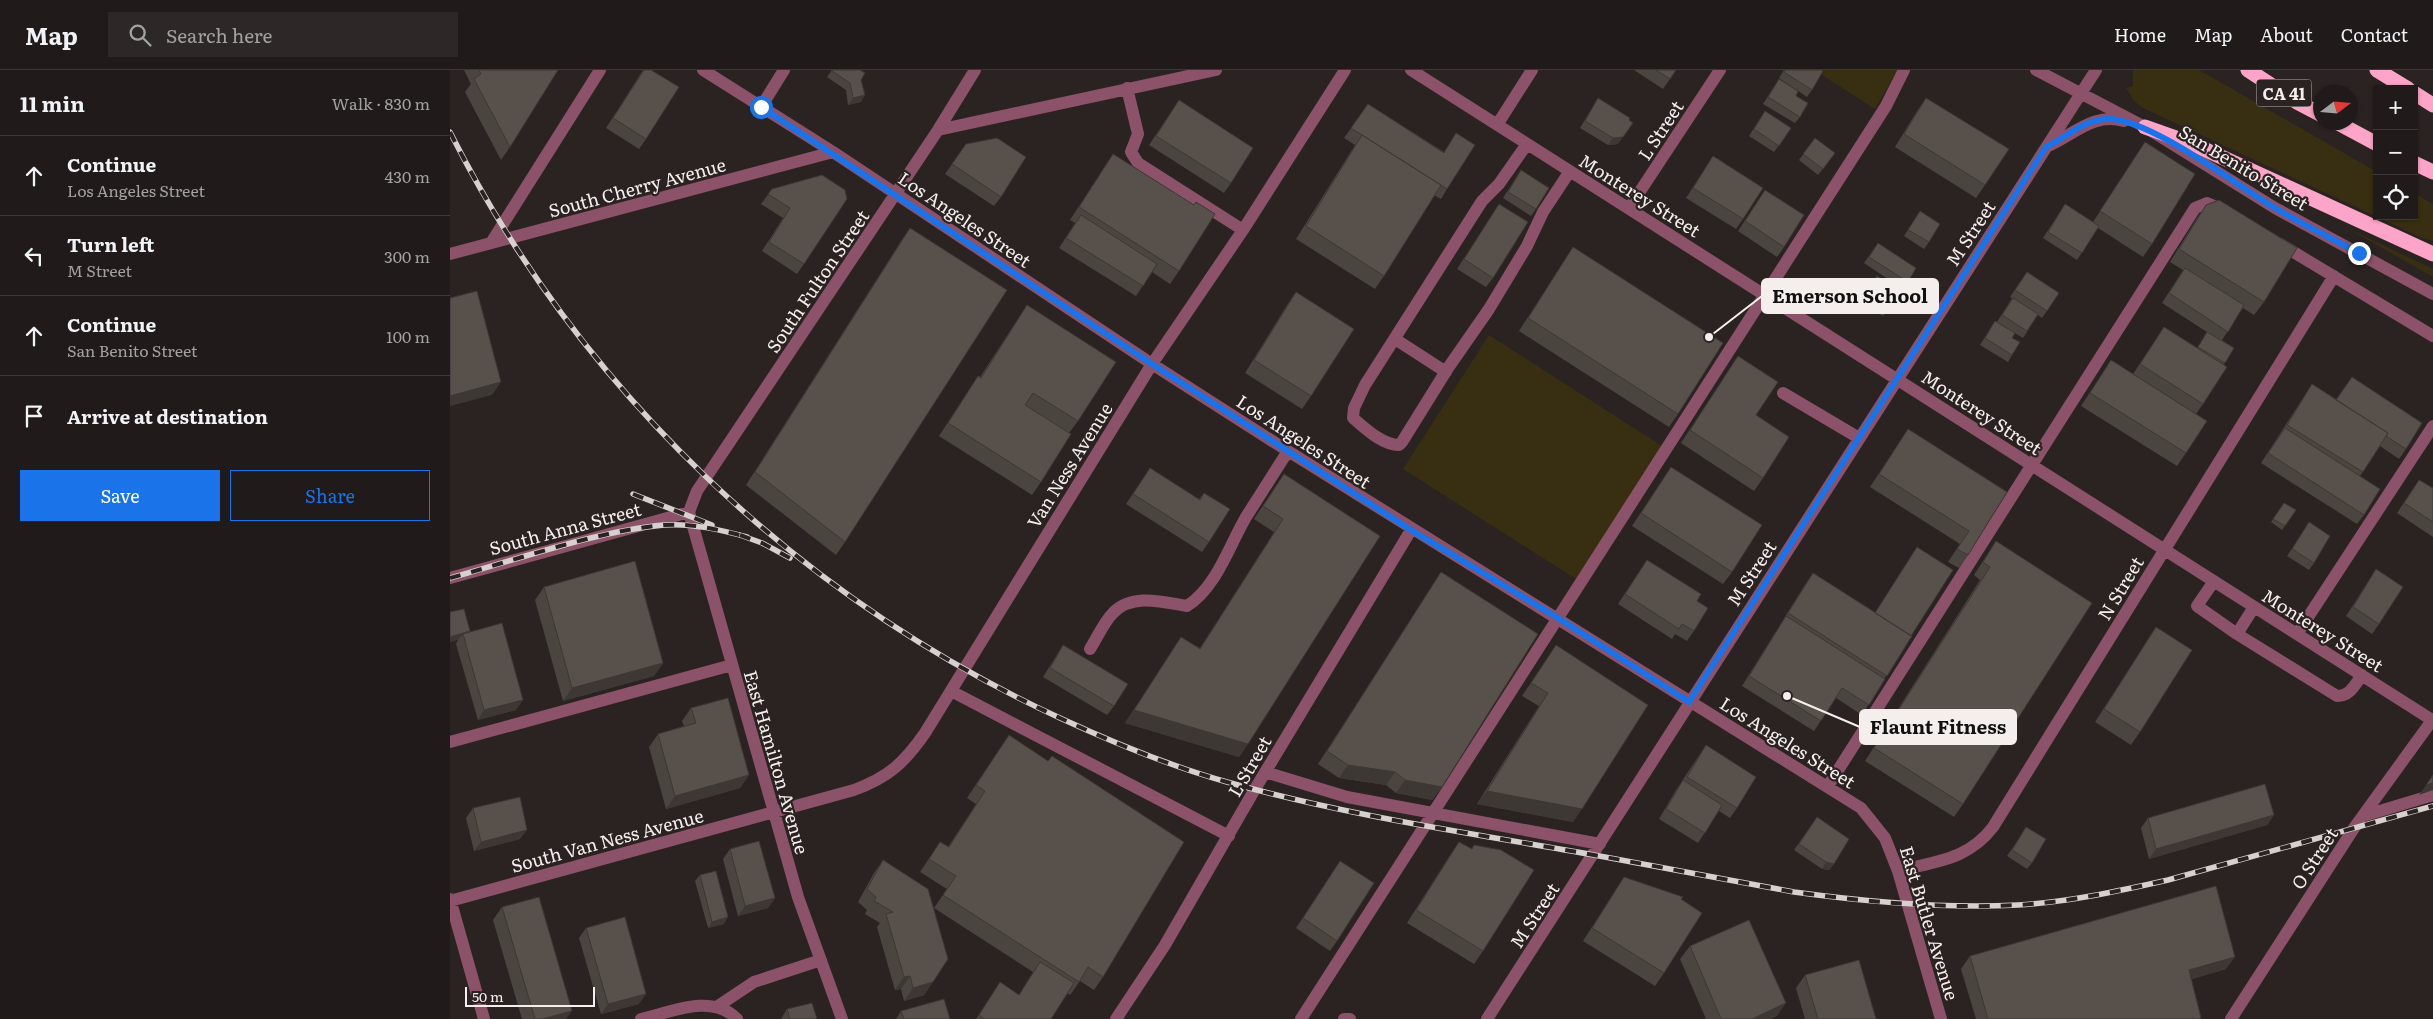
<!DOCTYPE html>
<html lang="en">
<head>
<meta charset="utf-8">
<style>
	:root { --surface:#201a1a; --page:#2d2727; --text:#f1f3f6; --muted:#a2a1a2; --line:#3d3839; --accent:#1a73e8 }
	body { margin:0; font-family:Literata,serif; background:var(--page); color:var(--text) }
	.controls { position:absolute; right:15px; top:15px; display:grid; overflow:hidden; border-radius:0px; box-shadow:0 1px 4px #0004 }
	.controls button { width:45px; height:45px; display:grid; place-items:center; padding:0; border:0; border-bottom:1px solid var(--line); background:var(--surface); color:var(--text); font:25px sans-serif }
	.compass { position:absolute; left:1863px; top:15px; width:45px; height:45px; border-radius:50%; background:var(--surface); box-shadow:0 1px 4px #0004; rotate:74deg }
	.scale { position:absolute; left:15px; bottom:12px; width:130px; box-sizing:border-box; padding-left:5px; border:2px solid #f4eeed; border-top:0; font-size:14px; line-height:18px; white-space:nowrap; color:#f4eeed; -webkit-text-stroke:4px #2b2322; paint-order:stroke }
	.stop { position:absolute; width:15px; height:15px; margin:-11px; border:4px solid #1a73e8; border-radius:50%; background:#fff }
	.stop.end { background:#1a73e8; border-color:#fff; box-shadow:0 1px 5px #0008 }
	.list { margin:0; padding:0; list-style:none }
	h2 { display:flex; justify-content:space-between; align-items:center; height:65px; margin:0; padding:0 20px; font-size:21px }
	h2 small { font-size:16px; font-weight:400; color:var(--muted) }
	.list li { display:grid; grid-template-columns:32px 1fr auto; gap:15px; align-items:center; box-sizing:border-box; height:80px; padding:0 20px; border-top:1px solid var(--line) }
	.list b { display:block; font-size:19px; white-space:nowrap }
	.list p { margin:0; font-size:16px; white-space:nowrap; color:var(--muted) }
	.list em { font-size:16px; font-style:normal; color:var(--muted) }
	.actions { display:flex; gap:10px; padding:15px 20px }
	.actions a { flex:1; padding:11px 0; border:1px solid var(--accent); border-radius:0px; text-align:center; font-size:18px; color:var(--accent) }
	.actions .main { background:var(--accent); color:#fff }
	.icon { flex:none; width:28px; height:28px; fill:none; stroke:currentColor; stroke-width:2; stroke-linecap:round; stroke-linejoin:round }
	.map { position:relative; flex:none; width:1983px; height:949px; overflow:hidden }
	header { display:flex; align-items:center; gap:30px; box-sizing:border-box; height:70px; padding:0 25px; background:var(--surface); border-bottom:1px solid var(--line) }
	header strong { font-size:24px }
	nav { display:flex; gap:28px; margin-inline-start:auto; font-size:18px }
	.search { width:350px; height:45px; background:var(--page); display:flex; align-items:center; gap:12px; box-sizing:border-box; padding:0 18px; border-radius:0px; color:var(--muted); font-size:19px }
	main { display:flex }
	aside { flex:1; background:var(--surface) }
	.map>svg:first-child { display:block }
	.green { fill:#382e11 }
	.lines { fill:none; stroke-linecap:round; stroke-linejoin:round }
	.minor { stroke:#8c526a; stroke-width:12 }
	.highway { stroke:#fca5c8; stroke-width:15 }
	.rail-casing { stroke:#d6d0cf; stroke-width:5.5 }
	.rail { stroke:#2b2322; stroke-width:4; stroke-dasharray:11; stroke-linecap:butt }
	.wall { fill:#4b4540 }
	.shaded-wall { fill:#3d3834 }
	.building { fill:#57504b; stroke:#3d3834 }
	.route { stroke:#1a73e8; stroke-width:6 }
	.labels { text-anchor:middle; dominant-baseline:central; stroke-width:4.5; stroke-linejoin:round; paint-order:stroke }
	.shield { fill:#2b2322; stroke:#b8b1b0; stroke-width:1 }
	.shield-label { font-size:16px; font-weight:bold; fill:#f4eeed }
	.street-label { font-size:18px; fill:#f4eeed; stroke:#2b2322 }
	.leader { fill:none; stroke:#f4eeed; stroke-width:2 }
	.callout-dot { fill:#f4eeed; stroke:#2b2322; stroke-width:2 }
	.callout { fill:#f4eeed; stroke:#f4eeed; stroke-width:2 }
	.callout-label { font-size:19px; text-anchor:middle; font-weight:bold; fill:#111 }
</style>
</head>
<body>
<header>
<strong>Map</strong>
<div class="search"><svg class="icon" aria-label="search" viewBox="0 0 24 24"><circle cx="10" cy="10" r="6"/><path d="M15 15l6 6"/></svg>Search here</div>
<nav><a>Home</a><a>Map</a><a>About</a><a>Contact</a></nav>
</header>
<main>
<aside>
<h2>11 min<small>Walk · 830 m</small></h2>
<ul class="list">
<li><svg class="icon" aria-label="ahead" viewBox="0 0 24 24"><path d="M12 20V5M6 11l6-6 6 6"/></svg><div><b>Continue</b><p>Los Angeles Street</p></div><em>430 m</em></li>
<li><svg class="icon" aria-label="left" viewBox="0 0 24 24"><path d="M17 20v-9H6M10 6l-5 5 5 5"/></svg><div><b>Turn left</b><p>M Street</p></div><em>300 m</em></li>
<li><svg class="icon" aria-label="ahead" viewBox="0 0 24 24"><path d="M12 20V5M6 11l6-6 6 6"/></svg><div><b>Continue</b><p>San Benito Street</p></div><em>100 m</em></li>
<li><svg class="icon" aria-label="arrive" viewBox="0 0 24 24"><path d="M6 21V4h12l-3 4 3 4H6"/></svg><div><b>Arrive at destination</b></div></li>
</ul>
<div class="actions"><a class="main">Save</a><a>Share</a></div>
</aside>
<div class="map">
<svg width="1983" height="949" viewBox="0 0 1983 949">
	<rect width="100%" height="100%" fill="#2b2322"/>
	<path class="green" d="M1364,0H1448L1425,39Z
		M1683,0H1749L1927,102V146H1964V123L1983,134V171L1970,167L1693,38L1684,31L1676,18L1683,16Z
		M1897,158L1983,199V207Z
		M1039,265L1212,376L1126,509L953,399Z"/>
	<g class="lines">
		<path class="minor" d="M253,0L383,82L702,294L838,381L1411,738L1435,768L1448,801L1491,949
			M961,0L1982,650
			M1586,0L1695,57L1825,138L1983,224
			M677,18L688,64L681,82L688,93L793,160
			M311,37L334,0
			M1047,55L1082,0
			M488,60L766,0
			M1077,74L1049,114L1032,131L915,315L904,338L903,348C915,358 932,375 949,375L952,372L998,298L1039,239L1077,176L1093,142L1120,101
			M1598,76C1623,65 1644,42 1674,51
			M1179,138L1270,0
			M41,173L150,0
			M1830,174L1983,266
			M0,184L383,82
			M945,269L996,302
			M1333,323L1409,368
			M0,508L239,442
			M1764,511L1747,536L1787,564L1887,626C1900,626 1904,616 1912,605
			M1787,564L1804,537
			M1847,564L1983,356
			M640,579C647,568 654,552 663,543C682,523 713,532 737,536C766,518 779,476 796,447C810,425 824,403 838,381
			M501,621L779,766
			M0,672L282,595
			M815,702L897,727L1150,774
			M1378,716L1745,138L1757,133L1775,141
			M1913,746L1983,725
			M1448,801C1486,791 1518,790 1543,757L1884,206
			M0,829L34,949
			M0,831L404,720C439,707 454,693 475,663L702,294L793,160L895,0
			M268,936L304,912L371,890
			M191,949C221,942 262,923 287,949
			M392,949L348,827L239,442L247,421L488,60L525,0
			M666,949L715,875L805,719L961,460
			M851,949L1436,36L1454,0
			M894,949H900
			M1037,949L1646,0
			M1781,949L1904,758L1983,649"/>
		<path class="highway" d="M1798,0L1847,32L1870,44
			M1927,0L1958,19
			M1964,23L1983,35
			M1886,52L1927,74
			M1695,57L1743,74L1983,184
			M1964,93L1983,102"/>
		<defs>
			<path id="rail" d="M0,62C129,319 349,528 610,648C664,673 720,696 777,712C898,746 1021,763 1144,785C1211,797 1277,810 1344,822C1418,832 1494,839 1568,835C1619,832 1669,821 1718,810L1983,736
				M183,424L262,455
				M290,465L312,473L340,488
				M0,508C67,490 146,461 214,455C242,453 271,460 297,467"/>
		</defs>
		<use href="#rail" class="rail-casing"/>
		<use href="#rail" class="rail"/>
	</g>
	<path class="wall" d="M14,0H108L60,77L51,90L15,22L21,14Z
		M193,0L196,69L189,79L156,58Z
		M382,0H410L411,10V32L398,35L396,20L377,7Z
		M1184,0H1226L1213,19Z
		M1334,0L1362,20L1357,27L1329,8Z
		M1329,9L1346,26L1350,47L1345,53L1313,34Z
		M1148,28L1168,74L1158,75L1130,58Z
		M1476,28L1535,115L1526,128L1445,77L1467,41Z
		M729,30L781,113L774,123L699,75Z
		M918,34L994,82L1006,63L997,119L991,129L984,125L934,206L925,219L846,169L905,75L894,68Z
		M1315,41L1341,58L1324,82L1299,66Z
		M1365,68L1385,83L1368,105L1349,90Z
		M1695,72L1702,174L1693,187L1648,158L1627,190L1593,168L1615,134L1643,152Z
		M516,74L551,127L544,136L495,104Z
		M663,84L729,201L720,214L702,202L686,226L609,178L625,153L620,150Z
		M1263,86L1293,149L1286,159L1236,128Z
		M1071,100L1086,139L1081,146L1053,128Z
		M322,119L395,120L354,194L347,204L312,181L333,148L311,134Z
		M1315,120L1334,177L1327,187L1288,161Z
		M1049,134L1043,208L1036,217L1007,199Z
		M1756,135L1814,232L1804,245L1793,238L1772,270L1784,278L1773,295L1753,334L1746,344L1683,304L1714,257L1747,278L1757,262L1712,233L1733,200L1720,192L1747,148Z
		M1470,141L1479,172L1474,179L1454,166Z
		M460,158L395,472L386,485L296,415L451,171Z
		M1428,173L1458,212L1453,219L1414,193Z
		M1123,177L1228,344L1219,357L1069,261Z
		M1577,202L1609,223L1592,248L1588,245L1573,268L1547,252L1562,228L1560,227Z
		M1427,206L1447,228L1433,246L1403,227L1414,210L1421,215Z
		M846,222L861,326L852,339L795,303L837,235Z
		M577,235L628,351L619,363L591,412L582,425L489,366L528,306L530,307Z
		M1545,251L1562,268V285L1558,292L1530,275Z
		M1288,286L1306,345L1313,408L1304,421L1231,373Z
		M1661,290L1736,383L1727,396L1631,336Z
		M1902,307L1956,379L1949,389L1930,376L1910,406L1914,445L1907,454L1811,393L1862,314L1886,330Z
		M1458,359L1557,422L1518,485L1509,498L1498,492L1510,474L1420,417Z
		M1221,397L1282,502L1273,514L1182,456Z
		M700,398L749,429L754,423L759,472L752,482L676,434Z
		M834,404L930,466L789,687L675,653L731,567L750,578L824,462L804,449Z
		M1969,410L1983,418V467L1947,443Z
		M1834,433L1846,440L1832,460L1821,452Z
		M1855,459L1864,493L1859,500L1837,486Z
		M1546,471L1513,734L1504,747L1415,691L1530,510L1524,505Z
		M1467,477L1461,566L1412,645L1386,628L1364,661L1292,616L1354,516L1363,503L1425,543Z
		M1197,490L1247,531L1244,561L1237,571L1225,564L1222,569L1168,534Z
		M1926,499L1929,554L1922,564L1896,546Z
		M991,502L992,717L982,730L946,723L936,715L889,708L868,694Z
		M94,517L213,593L204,606L113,631L85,530Z
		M0,542L20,561L66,640L28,650L6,574L8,570Z
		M1706,557L1690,662L1681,675L1645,652Z
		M613,575L664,636L657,645L593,607Z
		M1106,575L1123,752L1027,734L1089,636L1072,626Z
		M241,638L299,705L290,718L216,739L199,677L208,664L234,656L232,651Z
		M1256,675L1287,738L1280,748L1269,741L1248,773L1209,749L1226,720Z
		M550,678L653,907L644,920L630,911L620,925L617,923L601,949H526L550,912L569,925L583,902L484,838L497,819L470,802L490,772L498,777L526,734L517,728Z
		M23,738L70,769L24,781L16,748Z
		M1824,745L1817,755L1699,789L1691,758L1698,748Z
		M1367,747L1384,794L1379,800L1372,799L1344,780Z
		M1572,764L1582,793L1577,799L1557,786Z
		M1009,772L1021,779L1033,881L1024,894L957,853L1000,785Z
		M280,779L325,828L318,838L288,846L273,789Z
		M433,790L483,912L474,925L454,931L451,919L445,920L427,857L430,853L415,844L417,840L408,832L424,803Z
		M890,791L887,871L880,881L846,858Z
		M250,805L274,854L258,858L245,811Z
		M1174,807L1231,829L1214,903L1205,916L1133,871Z
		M52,837L116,949H72L43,850Z
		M136,858L189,934L151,944L129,868Z
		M1240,876L1327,946L1320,949H1256L1230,889Z
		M1520,886L1776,899L1741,909L1751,948L1750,949H1526L1511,899Z
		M1355,905L1426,949H1355L1346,918Z
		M337,939L367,949H331Z
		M451,941L500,949H446Z"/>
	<path class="shaded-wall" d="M415,25L411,32L398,35L403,28Z
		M1173,67L1168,74L1158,75L1163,68Z
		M51,312L42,325L0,336V326Z
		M20,561L13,564L8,570L0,572V567Z
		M213,593L204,606L113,631L122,618Z
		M73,630L66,640L28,650L34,640Z
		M684,640L798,674L789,687L675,653Z
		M898,695L945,702L936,715L889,708Z
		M299,705L290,718L216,739L225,726Z
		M955,710L992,717L982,730L946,723Z
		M1983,713V720L1969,725L1976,715Z
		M1037,721L1132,739L1123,752L1027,734Z
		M1824,745L1817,755L1699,789L1706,779Z
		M77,760L70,769L24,781L31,772Z
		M1376,792L1384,794L1379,800L1372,799Z
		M325,828L318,838L288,846L295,836Z
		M278,847L274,854L258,858L262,852Z
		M1785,887L1776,899L1730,913L1739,900Z
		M460,906L451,919L445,920L454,907Z
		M483,912L474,925L454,931L463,918Z
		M196,924L189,934L151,944L158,934Z
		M1336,933L1327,946L1320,949H1302Z
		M122,941L116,949H92Z"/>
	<path class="building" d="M29,0H108L60,77L24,9L31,4Z
		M194,0H201L229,17L196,69L163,48Z
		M382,0H410L415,3L411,10L415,25L403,28L400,13L382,1Z
		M1206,0H1226L1220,9Z
		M1335,0H1371L1373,1L1362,20L1334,2Z
		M1329,9L1348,21L1346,26L1358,33L1350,47L1318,27Z
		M1148,28L1180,48L1179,50L1183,53L1173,67L1163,68L1135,51Z
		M1476,28L1559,79L1535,115L1454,64Z
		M729,30L803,78L781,113L706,66Z
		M918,34L994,83L1006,63L1025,75L997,119L901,58Z
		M1315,41L1341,58L1329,76L1304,59Z
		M912,65L991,115L934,206L856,156Z
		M547,68L576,87L551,127L502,94L516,74Z
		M1365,68L1385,83L1373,99L1353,84Z
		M1695,72L1745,104L1702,174L1650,141Z
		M663,84L744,135L746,132L765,144L729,201L629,137Z
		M1263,86L1313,118L1293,149L1243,118Z
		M1071,100L1099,118L1086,139L1058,122Z
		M372,105L395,120L397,129L354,194L319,172L340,138L318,124L322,119Z
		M1315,120L1354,145L1334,177L1295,151Z
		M1769,130L1847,178L1814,232L1729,179L1756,135Z
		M1049,134L1078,152L1043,208L1014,189Z
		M1615,134L1649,156L1632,183L1598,162Z
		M1470,141L1490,154L1479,172L1458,160Z
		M631,145L707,194L693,216L616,168Z
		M460,158L557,220L395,472L305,402Z
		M1428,173L1466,198L1458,212L1419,187Z
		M1123,177L1273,273L1228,344L1078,248Z
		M1735,198L1794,235L1778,262L1719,223Z
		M1577,202L1609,223L1597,241L1565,220Z
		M1427,206L1452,222L1437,239L1408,220L1414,210L1421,215Z
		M27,221L51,312L0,326V228Z
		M846,222L904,259L861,326L804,290Z
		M1563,228L1588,244L1577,261L1552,245Z
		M577,235L666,292L628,351L583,323L575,335L621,364L591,412L498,353L528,306L531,308Z
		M1545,251L1565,263L1562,268L1570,272L1562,285L1535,268Z
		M1714,257L1777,297L1753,334L1690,294Z
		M1757,262L1784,278L1775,293L1748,277Z
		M1288,286L1328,312L1306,345L1339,367L1313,408L1240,360Z
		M1661,290L1757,351L1736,383L1640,323Z
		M1902,307L1972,353L1956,379L1936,366L1938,363L1886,330Z
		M1862,314L1938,363L1913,402L1837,355Z
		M1835,358L1930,419L1914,445L1818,383Z
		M1458,359L1557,422L1518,485L1507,479L1519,461L1429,404Z
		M1221,397L1312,455L1282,502L1191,443Z
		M700,398L750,430L754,423L780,439L759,472L683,424Z
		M834,404L930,466L798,674L684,640L731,567L750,579L833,449L813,436Z
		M1969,410L1983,418V452L1954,433Z
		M1834,433L1846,440L1835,456L1823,449Z
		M1859,452L1880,466L1864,493L1842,479Z
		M1546,471L1642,533L1513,734L1424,678L1540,497L1533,492Z
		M1467,477L1503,500L1461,566L1425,543Z
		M1197,490L1251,524L1247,531L1258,538L1244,561L1232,554L1229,559L1175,524Z
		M185,491L213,593L122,618L94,517Z
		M1926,499L1953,517L1929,554L1903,537Z
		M991,502L1088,564L992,717L955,710L945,702L898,695L877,681Z
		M1363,503L1462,566L1437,606L1338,543Z
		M14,539L20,561L0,567V542Z
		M1336,546L1435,609L1419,635L1392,618L1371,651L1299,606Z
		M52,553L73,630L34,640L13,564Z
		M1706,557L1742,580L1690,662L1654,639Z
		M613,575L678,614L664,636L600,598Z
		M1106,575L1198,635L1132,739L1037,721L1098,623L1081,613Z
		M278,628L299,705L225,726L208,664L246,653L241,638Z
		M559,665L598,691L602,686L734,772L653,907L638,897L629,912L493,825L506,806L479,789L490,772L499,777L535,721L526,715Z
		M1256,675L1306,707L1287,738L1237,707Z
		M1983,705V713L1976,715Z
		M1233,710L1272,735L1255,763L1216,739Z
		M1815,714L1824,745L1706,779L1698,748Z
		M70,727L77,760L31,772L23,738Z
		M1367,747L1399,769L1384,794L1376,792L1349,774Z
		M1576,757L1596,769L1582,793L1562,780Z
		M309,771L325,828L295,836L280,779Z
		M1009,772L1022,779L1024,775L1051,780L1084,800L1033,881L966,840Z
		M433,790L478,819L498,889L483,912L463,918L460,906L454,907L436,844L443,842L424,831L426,827L417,819Z
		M890,791L924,813L887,871L853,848Z
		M266,801L278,847L262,852L250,805Z
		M1174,807L1233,827L1231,829L1252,843L1214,903L1142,858Z
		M1766,816L1785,887L1739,900L1751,948L1748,949H1538L1520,886Z
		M89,827L122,941L92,949H85L52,837Z
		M175,847L196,924L158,934L136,858Z
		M1299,850L1336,933L1302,949H1271L1240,876Z
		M1409,890L1426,949H1368L1355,905Z
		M590,892L624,913L601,949H534L529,945L550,912L569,925Z
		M494,929L500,949H454L451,941Z
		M362,933L367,949H340L337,939Z"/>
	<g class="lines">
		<path class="route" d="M311,37L702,294L961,460L1108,548L1239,632L1596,77C1616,68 1634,49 1658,49C1699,48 1786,115 1825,138C1852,154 1881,168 1909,183"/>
	</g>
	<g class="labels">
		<rect class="shield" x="1806.5" y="9.5" width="55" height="27" rx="4"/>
		<g class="shield-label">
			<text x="1834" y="23">CA 41</text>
		</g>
		<g class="street-label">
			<text transform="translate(1210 60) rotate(-57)">L Street</text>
			<text transform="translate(1794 97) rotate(31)">San Benito Street</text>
			<text transform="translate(187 117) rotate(-15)">South Cherry Avenue</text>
			<text transform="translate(1190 125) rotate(32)">Monterey Street</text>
			<text transform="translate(515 149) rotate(34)">Los Angeles Street</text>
			<text transform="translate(1520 163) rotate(-57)">M Street</text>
			<text transform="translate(367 211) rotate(-56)">South Fulton Street</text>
			<text transform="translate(1532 342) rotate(33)">Monterey Street</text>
			<text transform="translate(854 371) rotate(33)">Los Angeles Street</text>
			<text transform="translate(619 395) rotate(-58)">Van Ness Avenue</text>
			<text transform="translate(115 458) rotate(-15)">South Anna Street</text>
			<text transform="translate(1301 503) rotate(-57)">M Street</text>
			<text transform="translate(1670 518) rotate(-59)">N Street</text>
			<text transform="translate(1873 560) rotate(32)">Monterey Street</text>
			<text transform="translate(1338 672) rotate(32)">Los Angeles Street</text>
			<text transform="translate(327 692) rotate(74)">East Hamilton Avenue</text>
			<text transform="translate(799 696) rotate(-60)">L Street</text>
			<text transform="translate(157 770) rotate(-15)">South Van Ness Avenue</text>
			<text transform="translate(1864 788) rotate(-57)">O Street</text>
			<text transform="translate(1084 845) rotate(-57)">M Street</text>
			<text transform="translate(1480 853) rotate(73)">East Butler Avenue</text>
		</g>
	</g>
	<path class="leader" d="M1259 267L1312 226M1337 626L1410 657"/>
	<g class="callout-dot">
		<circle cx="1259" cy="267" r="5"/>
		<circle cx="1337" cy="626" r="5"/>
	</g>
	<g class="callout">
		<rect x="1312" y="209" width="176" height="34" rx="5"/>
		<rect x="1410" y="640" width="156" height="34" rx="5"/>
	</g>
	<g class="callout-label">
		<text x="1400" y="233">Emerson School</text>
		<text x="1488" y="664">Flaunt Fitness</text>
	</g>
</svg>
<div class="controls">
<button>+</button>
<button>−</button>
<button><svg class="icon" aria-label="locate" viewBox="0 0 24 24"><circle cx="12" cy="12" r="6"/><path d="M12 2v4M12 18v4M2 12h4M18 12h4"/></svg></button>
</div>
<svg class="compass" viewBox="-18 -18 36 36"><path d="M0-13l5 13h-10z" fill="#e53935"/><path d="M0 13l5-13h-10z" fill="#a2a1a2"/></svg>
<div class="scale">50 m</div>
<div class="stop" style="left:311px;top:37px"></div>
<div class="stop end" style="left:1909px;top:183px"></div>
</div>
</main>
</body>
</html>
